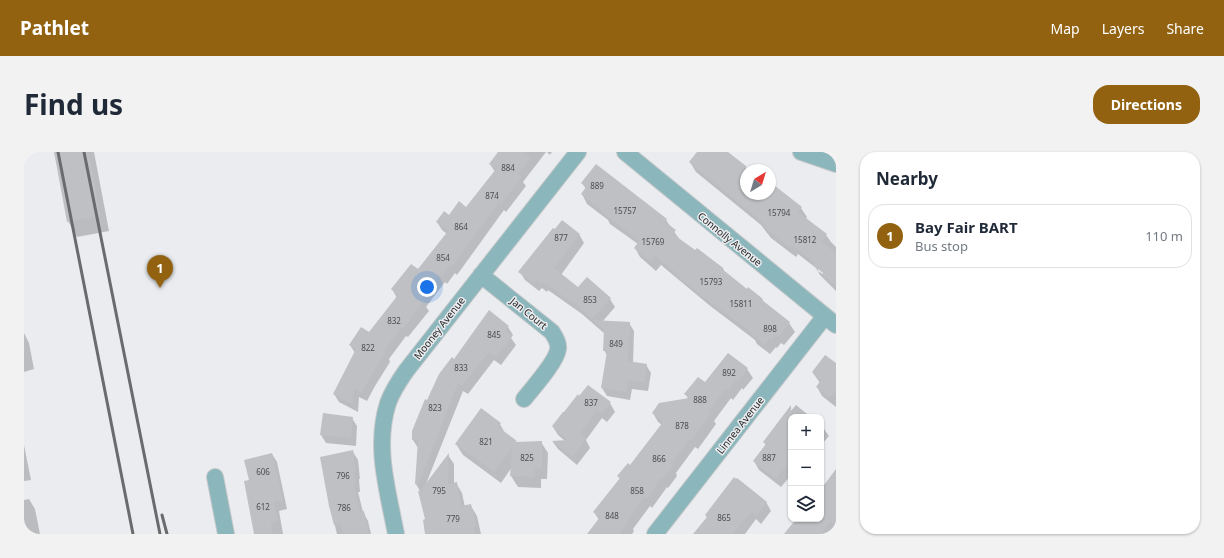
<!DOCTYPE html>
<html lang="en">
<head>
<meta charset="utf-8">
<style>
	:root { --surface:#fff; --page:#f2f2f3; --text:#1f2937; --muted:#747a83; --line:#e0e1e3; --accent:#926210 }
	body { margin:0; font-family:"Noto Sans",sans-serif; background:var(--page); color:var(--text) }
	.controls { position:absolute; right:12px; bottom:12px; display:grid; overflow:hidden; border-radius:8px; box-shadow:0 1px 3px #0004 }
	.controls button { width:36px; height:36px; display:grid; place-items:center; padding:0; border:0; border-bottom:1px solid var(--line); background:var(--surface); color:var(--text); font:20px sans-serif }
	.compass { position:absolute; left:716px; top:12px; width:36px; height:36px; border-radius:50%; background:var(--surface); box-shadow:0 1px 3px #0004; rotate:38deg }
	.you { position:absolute; left:403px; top:135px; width:14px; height:14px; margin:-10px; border:3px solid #fff; border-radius:50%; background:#1a73e8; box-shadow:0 0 0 6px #1a73e833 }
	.badge { display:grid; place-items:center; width:26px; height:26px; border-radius:50%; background:var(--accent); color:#fff; font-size:13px; font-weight:700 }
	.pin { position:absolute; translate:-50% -33px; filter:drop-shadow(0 1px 2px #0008) }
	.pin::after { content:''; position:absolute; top:21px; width:14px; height:12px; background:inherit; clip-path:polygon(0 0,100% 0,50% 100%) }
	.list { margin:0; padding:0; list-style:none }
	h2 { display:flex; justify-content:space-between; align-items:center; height:52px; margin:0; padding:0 16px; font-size:17px }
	h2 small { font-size:13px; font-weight:400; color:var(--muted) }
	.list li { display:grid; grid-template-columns:26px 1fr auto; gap:12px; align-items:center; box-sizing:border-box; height:64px; margin:0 8px 8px; padding:0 8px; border:1px solid var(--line); border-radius:16px }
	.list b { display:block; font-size:15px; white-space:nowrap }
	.list p { margin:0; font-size:13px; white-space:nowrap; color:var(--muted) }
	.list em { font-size:13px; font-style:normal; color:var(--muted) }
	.icon { flex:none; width:22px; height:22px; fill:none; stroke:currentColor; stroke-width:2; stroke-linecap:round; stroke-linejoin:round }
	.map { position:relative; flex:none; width:812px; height:382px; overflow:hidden; border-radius:16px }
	header { display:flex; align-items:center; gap:24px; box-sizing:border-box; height:56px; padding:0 20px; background:var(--accent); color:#fff }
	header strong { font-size:19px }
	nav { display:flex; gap:22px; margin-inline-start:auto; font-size:14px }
	.intro { display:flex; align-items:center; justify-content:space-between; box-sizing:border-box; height:96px; padding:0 24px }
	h1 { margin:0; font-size:28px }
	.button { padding:10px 18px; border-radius:16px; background:var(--accent); color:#fff; font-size:14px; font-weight:700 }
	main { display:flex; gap:24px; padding:0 24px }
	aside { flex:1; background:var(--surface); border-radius:16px; box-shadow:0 1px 3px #0004 }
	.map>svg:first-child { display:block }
	.shadow { fill:#0003; fill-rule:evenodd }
	.building { fill:#bec0c3 }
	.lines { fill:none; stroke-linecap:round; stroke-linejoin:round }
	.minor-casing { stroke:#c7c9cb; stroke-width:18 }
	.minor { stroke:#8bb6bb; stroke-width:16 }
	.rail { stroke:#696b6c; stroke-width:3 }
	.labels { text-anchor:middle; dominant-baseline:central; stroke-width:3; stroke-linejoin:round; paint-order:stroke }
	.number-label { font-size:8px; fill:#4c4d4f }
	.street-label { font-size:10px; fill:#262728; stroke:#eaecef }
</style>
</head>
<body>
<header>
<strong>Pathlet</strong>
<nav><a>Map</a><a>Layers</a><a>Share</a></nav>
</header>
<div class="intro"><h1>Find us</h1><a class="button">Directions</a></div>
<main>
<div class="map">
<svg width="812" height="382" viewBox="0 0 812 382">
	<rect width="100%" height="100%" fill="#eaecef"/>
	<path class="shadow" d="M31,0H70L85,79L53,85L44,69Z
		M475,0H522L499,30L502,34L482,60L480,58L433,123L431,121L423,132L421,130L402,155L405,159L384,185L382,184L365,207L366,210L351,234L343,249L335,245L334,260L315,250L310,242L331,201L326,193L345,181L373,146L368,137L394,119L423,82L418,78L413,70L442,56L471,20L466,12Z
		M523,0H528L526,3Z
		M674,0H701L723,17L724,15L728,18H722V42H746V31L777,56L783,65L782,67L802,83L807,90L812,95V139L796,123L792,116L774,102L772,105L747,86L737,73L672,20L666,10ZM794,116L804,124L803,125L794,119Z
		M558,31L642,68L656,88L671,100L673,97L699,116L701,121L723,138L738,147L740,151L765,171L771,180L760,193L757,191L753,196L752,195L746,202L733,192L731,188L685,153L637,113L632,119L616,105L611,96L614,92L586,72L584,68L563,52L558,42L562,37Z
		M555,82L560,91L537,123L554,137L586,147L591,155L579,169L605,171L610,179L609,211L622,213L627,221L624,239L608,237L606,248L583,244L578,236L583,203L580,198L581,182L558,162L524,138L523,140L518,136L515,139L501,128L496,120Z
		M484,175L489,183L487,186L492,193L477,213L470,208L444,242L439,239L402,332L424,303L430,312V332L432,331L438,341L441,355L447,354L453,364L457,382H403L402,368L396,339L392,332L394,296L389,288L404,250L430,209Z
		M0,181L5,191L10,217L0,220Z
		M704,202L723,217L729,226L719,238L718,236L709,248L707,246L690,269L692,272L674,297L671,295L652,321L653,324L644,336L643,335L628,356L626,354L609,377L610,379L608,382H564L575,368L570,360L596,327L594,324L607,314L638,273L634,270L629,261L664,247L662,242L681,232Z
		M812,212V255L798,244L793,235L796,231L789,221Z
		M555,245L586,251L591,260L583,270L578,266L562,288L566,296L553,313L534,297L529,290L541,289L534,283L529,275Z
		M772,253L787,265H767V310L765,312L767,316V323L757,335L735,318L730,309L742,294L740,290Z
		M457,257L476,272L482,283L493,291L517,290L524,301L523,327H517V336L494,335L487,324L488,315L477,331L439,303L432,292Z
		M328,266L333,274L332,294L302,291L297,283Z
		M797,273L805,284L797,293Z
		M0,293L7,328L0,329Z
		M329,300L334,308L336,327H335L336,340H334L339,360L344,369L347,382H313L306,354Z
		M248,302L253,310L263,357L255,359L259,382H231L226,329Z
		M812,318V378L808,382H761L773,367H797V339Z
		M5,347L11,357L16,382H0V348Z
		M742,350L747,359L737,372L732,367L721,382H671L683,366L682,363Z"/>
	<path class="building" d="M30,0H64L77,64L43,70Z
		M474,0H500L507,5L494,22L498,25L477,52L475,50L428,115L426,113L418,124L416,122L397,146L400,149L379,177L377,176L360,199L362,201L346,225L338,241L330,237L329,252L309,242L332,197L325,193L337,175L345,180L374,143L367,137L387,112L394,117L424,79L412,70L420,59L425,63L435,49L442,55L472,17L465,12Z
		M673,0H704L722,14V42H746V30L778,55L774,60L803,82L797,90L812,101V134L798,123L799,121L789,113L791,111L768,93L766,96L741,76L742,74L732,65L665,10Z
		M572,12L643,67L641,70L652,78L649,82L671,98L673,96L699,116L698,117L723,137L724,135L739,147L738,148L766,170L755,185L752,183L748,188L746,186L741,193L727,182L728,181L678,144L651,122L652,121L631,104L627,110L610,96L615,89L580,62L581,61L557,42L562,35L557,31Z
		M538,68L556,82L530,116L554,135L563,125L587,146L568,167L552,153L519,130L517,132L512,128L510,131L494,120L529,76L531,77Z
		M465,158L485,174L481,179L488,184L472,205L465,200L438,234L434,231L394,333L391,332L394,288H388V279L401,247L403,248L415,222L428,205L430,207Z
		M568,168L606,170L604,209L623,212L620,231L604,228L602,240L577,236L583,199H579L580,178Z
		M704,201L724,216L714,230L712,228L704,239L701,237L685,260L687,262L668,288L666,287L647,312L649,314L639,327L637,326L623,347L620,345L604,368L605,369L595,382H563L576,365L569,360L596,326L593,324L604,311L606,313L639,270L628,261L635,251L665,246L660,242L674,225L681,230Z
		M801,203L812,211V238L806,246L792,235L797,228L788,220Z
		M564,233L587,250L577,262L573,258L556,282L562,286L548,305L528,289L543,288L528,274L539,260H540L554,242L555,244Z
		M767,253V308L752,327L729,309L742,292L739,290Z
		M457,256L477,271L474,275L493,289L491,290L518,289V317L511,316V325L486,324L488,296L470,320L431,292Z
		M299,261L329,265L327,286L296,283Z
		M329,298L332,318L330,319L332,332H330L336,360L340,359L345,382H319L317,372L310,373L305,354L296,305Z
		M248,301L259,349L250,350L254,369L247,371L249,382H230L220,329L225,328L220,308Z
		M425,301L424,332L433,330L437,354L447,352L452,374H449L451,382H401L399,368L401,367L394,339L397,338Z
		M812,317V375L806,370L797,382H760L772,367H797V337Z
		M710,325L712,327L713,326L743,350L732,364L727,360L709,382H669L683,365L681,363Z"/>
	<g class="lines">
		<defs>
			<path id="minor" d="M601,0L812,173
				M777,0L812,12
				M457,123L528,180C531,185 535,191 534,197C533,209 508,237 500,247
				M191,325L202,382
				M372,382C364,339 350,295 364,251C368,240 375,229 382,219L554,0
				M631,382L801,164"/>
		</defs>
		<use href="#minor" class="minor-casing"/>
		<use href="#minor" class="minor"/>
		<path class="rail" d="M34,0L109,382
			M60,0L136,382
			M138,363L143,382"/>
	</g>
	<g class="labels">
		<g class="number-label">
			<text x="484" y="15">884</text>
			<text x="573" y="33">889</text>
			<text x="468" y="43">874</text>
			<text x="601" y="58">15757</text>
			<text x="755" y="60">15794</text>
			<text x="437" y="74">864</text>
			<text x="537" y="85">877</text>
			<text x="781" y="87">15812</text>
			<text x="629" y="89">15769</text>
			<text x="419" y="105">854</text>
			<text x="687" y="129">15793</text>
			<text x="566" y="147">853</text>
			<text x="717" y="151">15811</text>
			<text x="370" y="168">832</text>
			<text x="746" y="176">898</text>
			<text x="470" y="182">845</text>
			<text x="592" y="191">849</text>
			<text x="344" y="195">822</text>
			<text x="437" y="215">833</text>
			<text x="705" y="220">892</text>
			<text x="676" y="247">888</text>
			<text x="567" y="250">837</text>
			<text x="411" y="255">823</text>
			<text x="658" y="273">878</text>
			<text x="462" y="289">821</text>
			<text x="503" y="305">825</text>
			<text x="745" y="305">887</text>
			<text x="635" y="306">866</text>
			<text x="239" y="319">606</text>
			<text x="319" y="323">796</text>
			<text x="415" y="338">795</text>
			<text x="613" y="338">858</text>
			<text x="239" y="354">612</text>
			<text x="320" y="355">786</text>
			<text x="588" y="363">848</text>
			<text x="700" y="365">865</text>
			<text x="429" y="366">779</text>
		</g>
		<g class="street-label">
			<text transform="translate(706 87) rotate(39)">Connolly Avenue</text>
			<text transform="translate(505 161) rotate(39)">Jan Court</text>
			<text transform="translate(415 176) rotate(-52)">Mooney Avenue</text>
			<text transform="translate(716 273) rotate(-52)">Linnea Avenue</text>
		</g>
	</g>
</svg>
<div class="controls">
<button>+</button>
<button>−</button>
<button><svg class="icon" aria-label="layers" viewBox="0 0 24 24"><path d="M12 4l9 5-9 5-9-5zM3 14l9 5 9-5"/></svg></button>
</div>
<svg class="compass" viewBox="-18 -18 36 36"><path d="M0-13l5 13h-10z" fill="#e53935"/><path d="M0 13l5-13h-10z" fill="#747a83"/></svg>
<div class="you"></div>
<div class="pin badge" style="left:136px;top:136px">1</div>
</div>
<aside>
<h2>Nearby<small></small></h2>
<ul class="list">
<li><span class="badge">1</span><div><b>Bay Fair BART</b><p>Bus stop</p></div><em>110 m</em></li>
</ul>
</aside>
</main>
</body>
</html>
